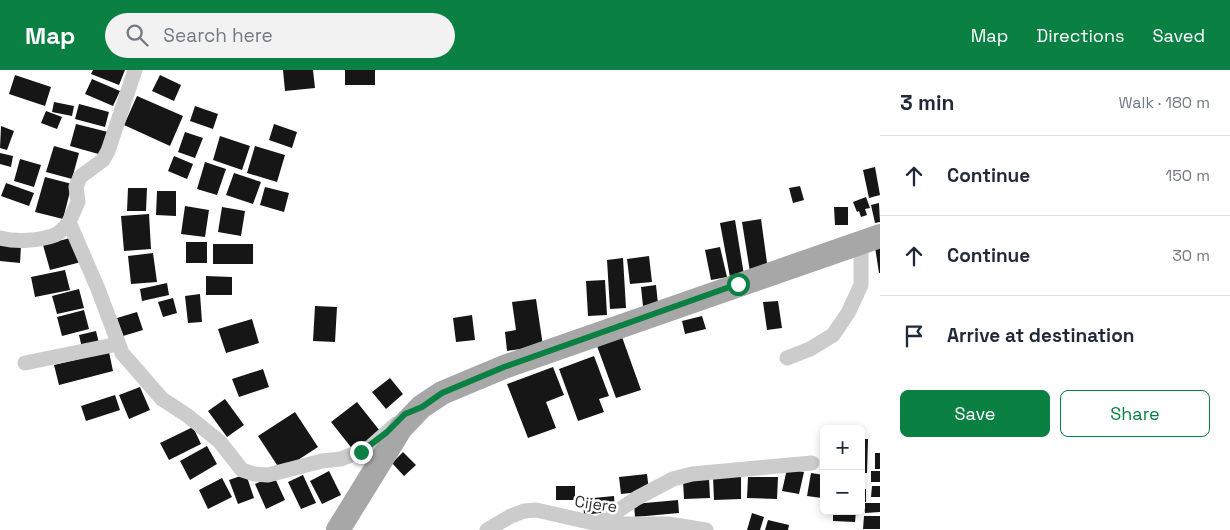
<!DOCTYPE html>
<html lang="en">
<head>
<meta charset="utf-8">
<style>
	:root { --surface:#fff; --page:#f2f2f3; --text:#1f2937; --muted:#747a83; --line:#e0e1e3; --accent:#0b8043 }
	body { margin:0; font-family:"Space Grotesk",sans-serif; background:var(--page); color:var(--text) }
	.controls { position:absolute; right:15px; bottom:15px; display:grid; overflow:hidden; border-radius:8px; box-shadow:0 2px 8px #0003 }
	.controls button { width:45px; height:45px; display:grid; place-items:center; padding:0; border:0; border-bottom:1px solid var(--line); background:var(--surface); color:var(--text); font:25px sans-serif }
	.stop { position:absolute; width:15px; height:15px; margin:-11px; border:4px solid #0b8043; border-radius:50%; background:#fff }
	.stop.end { background:#0b8043; border-color:#fff; box-shadow:0 1px 5px #0008 }
	.list { margin:0; padding:0; list-style:none }
	h2 { display:flex; justify-content:space-between; align-items:center; height:65px; margin:0; padding:0 20px; font-size:21px }
	h2 small { font-size:16px; font-weight:400; color:var(--muted) }
	.list li { display:grid; grid-template-columns:32px 1fr auto; gap:15px; align-items:center; box-sizing:border-box; height:80px; padding:0 20px; border-top:1px solid var(--line) }
	.list b { display:block; font-size:19px; white-space:nowrap }
	.list em { font-size:16px; font-style:normal; color:var(--muted) }
	.actions { display:flex; gap:10px; padding:15px 20px }
	.actions a { flex:1; padding:11px 0; border:1px solid var(--accent); border-radius:8px; text-align:center; font-size:18px; color:var(--accent) }
	.actions .main { background:var(--accent); color:#fff }
	.icon { flex:none; width:28px; height:28px; fill:none; stroke:currentColor; stroke-width:2; stroke-linecap:round; stroke-linejoin:round }
	.map { position:relative; flex:none; width:880px; height:460px; overflow:hidden }
	header { display:flex; align-items:center; gap:30px; box-sizing:border-box; height:70px; padding:0 25px; background:var(--accent); color:#fff }
	header strong { font-size:24px }
	nav { display:flex; gap:28px; margin-inline-start:auto; font-size:18px }
	.search { width:350px; height:45px; background:var(--page); display:flex; align-items:center; gap:12px; box-sizing:border-box; padding:0 18px; border-radius:28px; color:var(--muted); font-size:19px }
	main { display:flex }
	aside { flex:1; background:var(--surface) }
	.map>svg:first-child { display:block }
	.building { fill:#161616 }
	.lines { fill:none; stroke-linecap:round; stroke-linejoin:round }
	.street { stroke:#ccc; stroke-width:15 }
	.primary { stroke:#a7a7a7; stroke-width:24 }
	.route { stroke:#0b8043; stroke-width:6 }
	.labels { text-anchor:middle; dominant-baseline:central; stroke-width:5; stroke-linejoin:round; paint-order:stroke }
	.street-label { font-size:16px; fill:#2f2f2f; stroke:#fff }
</style>
</head>
<body>
<header>
<strong>Map</strong>
<div class="search"><svg class="icon" aria-label="search" viewBox="0 0 24 24"><circle cx="10" cy="10" r="6"/><path d="M15 15l6 6"/></svg>Search here</div>
<nav><a>Map</a><a>Directions</a><a>Saved</a></nav>
</header>
<main>
<div class="map">
<svg width="880" height="460" viewBox="0 0 880 460">
	<rect width="100%" height="100%" fill="#fff"/>
	<path class="building" d="M93,0H125L119,15L91,4Z
		M283,0H313L315,18L285,21Z
		M345,0H375V15H345Z
		M15,5L51,17L45,36L9,24Z
		M160,5L181,15L174,31L152,21Z
		M92,9L120,21L113,36L85,24Z
		M137,26L183,46L170,76L124,55Z
		M54,32L74,36L72,46L52,42Z
		M79,34L109,42L105,57L75,49Z
		M195,36L218,44L213,59L190,51Z
		M46,41L62,47L57,59L41,53Z
		M76,54L108,62L102,85L70,76Z
		M274,54L297,62L292,78L269,70Z
		M1,56L14,61L7,80L0,78Z
		M185,62L203,68L195,88L178,82Z
		M220,66L250,76L242,100L213,90Z
		M54,76L79,83L72,109L46,102Z
		M255,76L285,85L277,112L247,103Z
		M0,83L13,86L11,97L0,94Z
		M174,86L193,94L187,109L168,101Z
		M20,89L41,95L34,117L14,111Z
		M205,92L226,99L217,125L197,119Z
		M875,97L880,125L869,128L863,100Z
		M234,103L261,112L253,134L226,125Z
		M45,107L72,114L63,149L35,142Z
		M6,113L34,123L29,136L1,126Z
		M800,116L804,130L793,133L789,118Z
		M265,117L289,123L284,142L260,135Z
		M128,118H147L146,141H127Z
		M157,121H176V146L156,145Z
		M866,127L870,138L865,139L867,145L861,147L859,141L857,142L853,132Z
		M879,133L880,152L875,153L871,135Z
		M185,136L209,140L205,167L181,164Z
		M222,137L245,141L241,166L218,162Z
		M834,137H848V155H835Z
		M149,144L151,179L124,181L121,146Z
		M761,149L768,200L750,202L742,152Z
		M735,150L744,205L730,207L720,153Z
		M74,167L81,192L50,200L43,175Z
		M186,172H207V193H186Z
		M0,174L21,176L20,193L0,191Z
		M213,174H253V194H213Z
		M880,176V203H879L875,177Z
		M720,177L727,207L711,210L705,180Z
		M153,183L157,212L131,214L128,186Z
		M649,186L652,212L630,214L627,189Z
		M623,188L626,238L610,239L607,190Z
		M65,200L70,220L35,227L31,207Z
		M206,206L232,207V225H206Z
		M605,210L607,245L588,246L586,211Z
		M167,213L169,225L142,231L140,219Z
		M656,215L658,234L643,236L641,217Z
		M79,219L84,238L57,244L52,226Z
		M200,224L202,252L188,253L185,226Z
		M173,228L177,243L163,247L158,232Z
		M536,229L543,276L507,281L505,262L516,260L512,232Z
		M778,231L782,258L767,260L763,232Z
		M315,236L337,237L335,272L313,271Z
		M84,240L89,259L62,266L57,247Z
		M137,242L143,260L123,266L117,248Z
		M472,245L475,270L456,272L453,248Z
		M702,246L706,259L685,264L682,251Z
		M252,249L259,273L226,283L218,259Z
		M96,261L99,273L82,278L79,265Z
		M622,267L641,320L616,328L597,276Z
		M109,282L113,301L59,315L54,295Z
		M594,286L609,326L599,329L604,342L578,351L559,299Z
		M553,297L564,325L546,332L556,358L528,368L507,314Z
		M263,299L269,317L239,327L232,309Z
		M390,308L403,324L386,339L372,322Z
		M140,317L150,340L129,349L119,325Z
		M115,325L120,340L86,351L81,336Z
		M225,329L244,355L227,367L208,341Z
		M357,332L380,361L354,381L331,352Z
		M295,342L318,377L281,401L258,366Z
		M193,357L201,374L169,390L160,373Z
		M861,369H868L867,403H861Z
		M207,376L217,394L190,410L180,391Z
		M403,382L416,395L404,406L392,393Z
		M875,383H880V399H875Z
		M787,399L804,402L799,424L782,421Z
		M329,401L341,425L322,434L310,411Z
		M871,401H880V412H871Z
		M811,403L824,405L822,428L807,426Z
		M246,404L254,428L238,434L229,410Z
		M647,404L649,421L621,424L619,407Z
		M303,405L316,433L301,439L288,412Z
		M274,406L285,430L266,439L255,414Z
		M741,406V429L714,430L713,407Z
		M748,407H778L777,429L747,428Z
		M222,408L232,427L208,439L199,420Z
		M709,408L710,428L684,429L683,410Z
		M556,416H575V430H556Z
		M872,416H880V427H871Z
		M861,418L866,419V432H861Z
		M614,426L615,441L584,445L583,429Z
		M678,430L679,443L635,447L634,434Z
		M864,433H880V442L865,443Z
		M833,441H856L855,452L833,451Z
		M752,443L764,447L760,460H747Z
		M864,446H880V459H863Z
		M768,450L789,455L788,460H765Z"/>
	<g class="lines">
		<path class="street" d="M135,0L108,81L103,90L80,107L76,117L78,132L69,152L98,219L122,283L162,329L188,346L220,372L242,400L254,404L268,405L322,391L341,389L369,378L396,354
			M0,168C16,172 39,171 55,165C61,162 65,157 69,152
			M787,288L810,279L833,265L848,243L861,215V172
			M25,293L118,274
			M598,454L637,428L673,409L692,404L812,393
			M487,460L511,446L524,441L536,440L598,454H668L706,460"/>
		<path class="primary" d="M338,460L401,358L421,337L442,323L504,297L880,166"/>
	</g>
	<g class="lines">
		<path class="route" d="M361,382L387,362L405,344L422,337L442,323L504,297L738,214"/>
	</g>
	<g class="labels">
		<g class="street-label">
			<text transform="translate(596 434) rotate(8)">Cijere</text>
		</g>
	</g>
</svg>
<div class="controls">
<button>+</button>
<button>−</button>
</div>
<div class="stop" style="left:738px;top:214px"></div>
<div class="stop end" style="left:361px;top:382px"></div>
</div>
<aside>
<h2>3 min<small>Walk · 180 m</small></h2>
<ul class="list">
<li><svg class="icon" aria-label="ahead" viewBox="0 0 24 24"><path d="M12 20V5M6 11l6-6 6 6"/></svg><div><b>Continue</b></div><em>150 m</em></li>
<li><svg class="icon" aria-label="ahead" viewBox="0 0 24 24"><path d="M12 20V5M6 11l6-6 6 6"/></svg><div><b>Continue</b></div><em>30 m</em></li>
<li><svg class="icon" aria-label="arrive" viewBox="0 0 24 24"><path d="M6 21V4h12l-3 4 3 4H6"/></svg><div><b>Arrive at destination</b></div></li>
</ul>
<div class="actions"><a class="main">Save</a><a>Share</a></div>
</aside>
</main>
</body>
</html>
